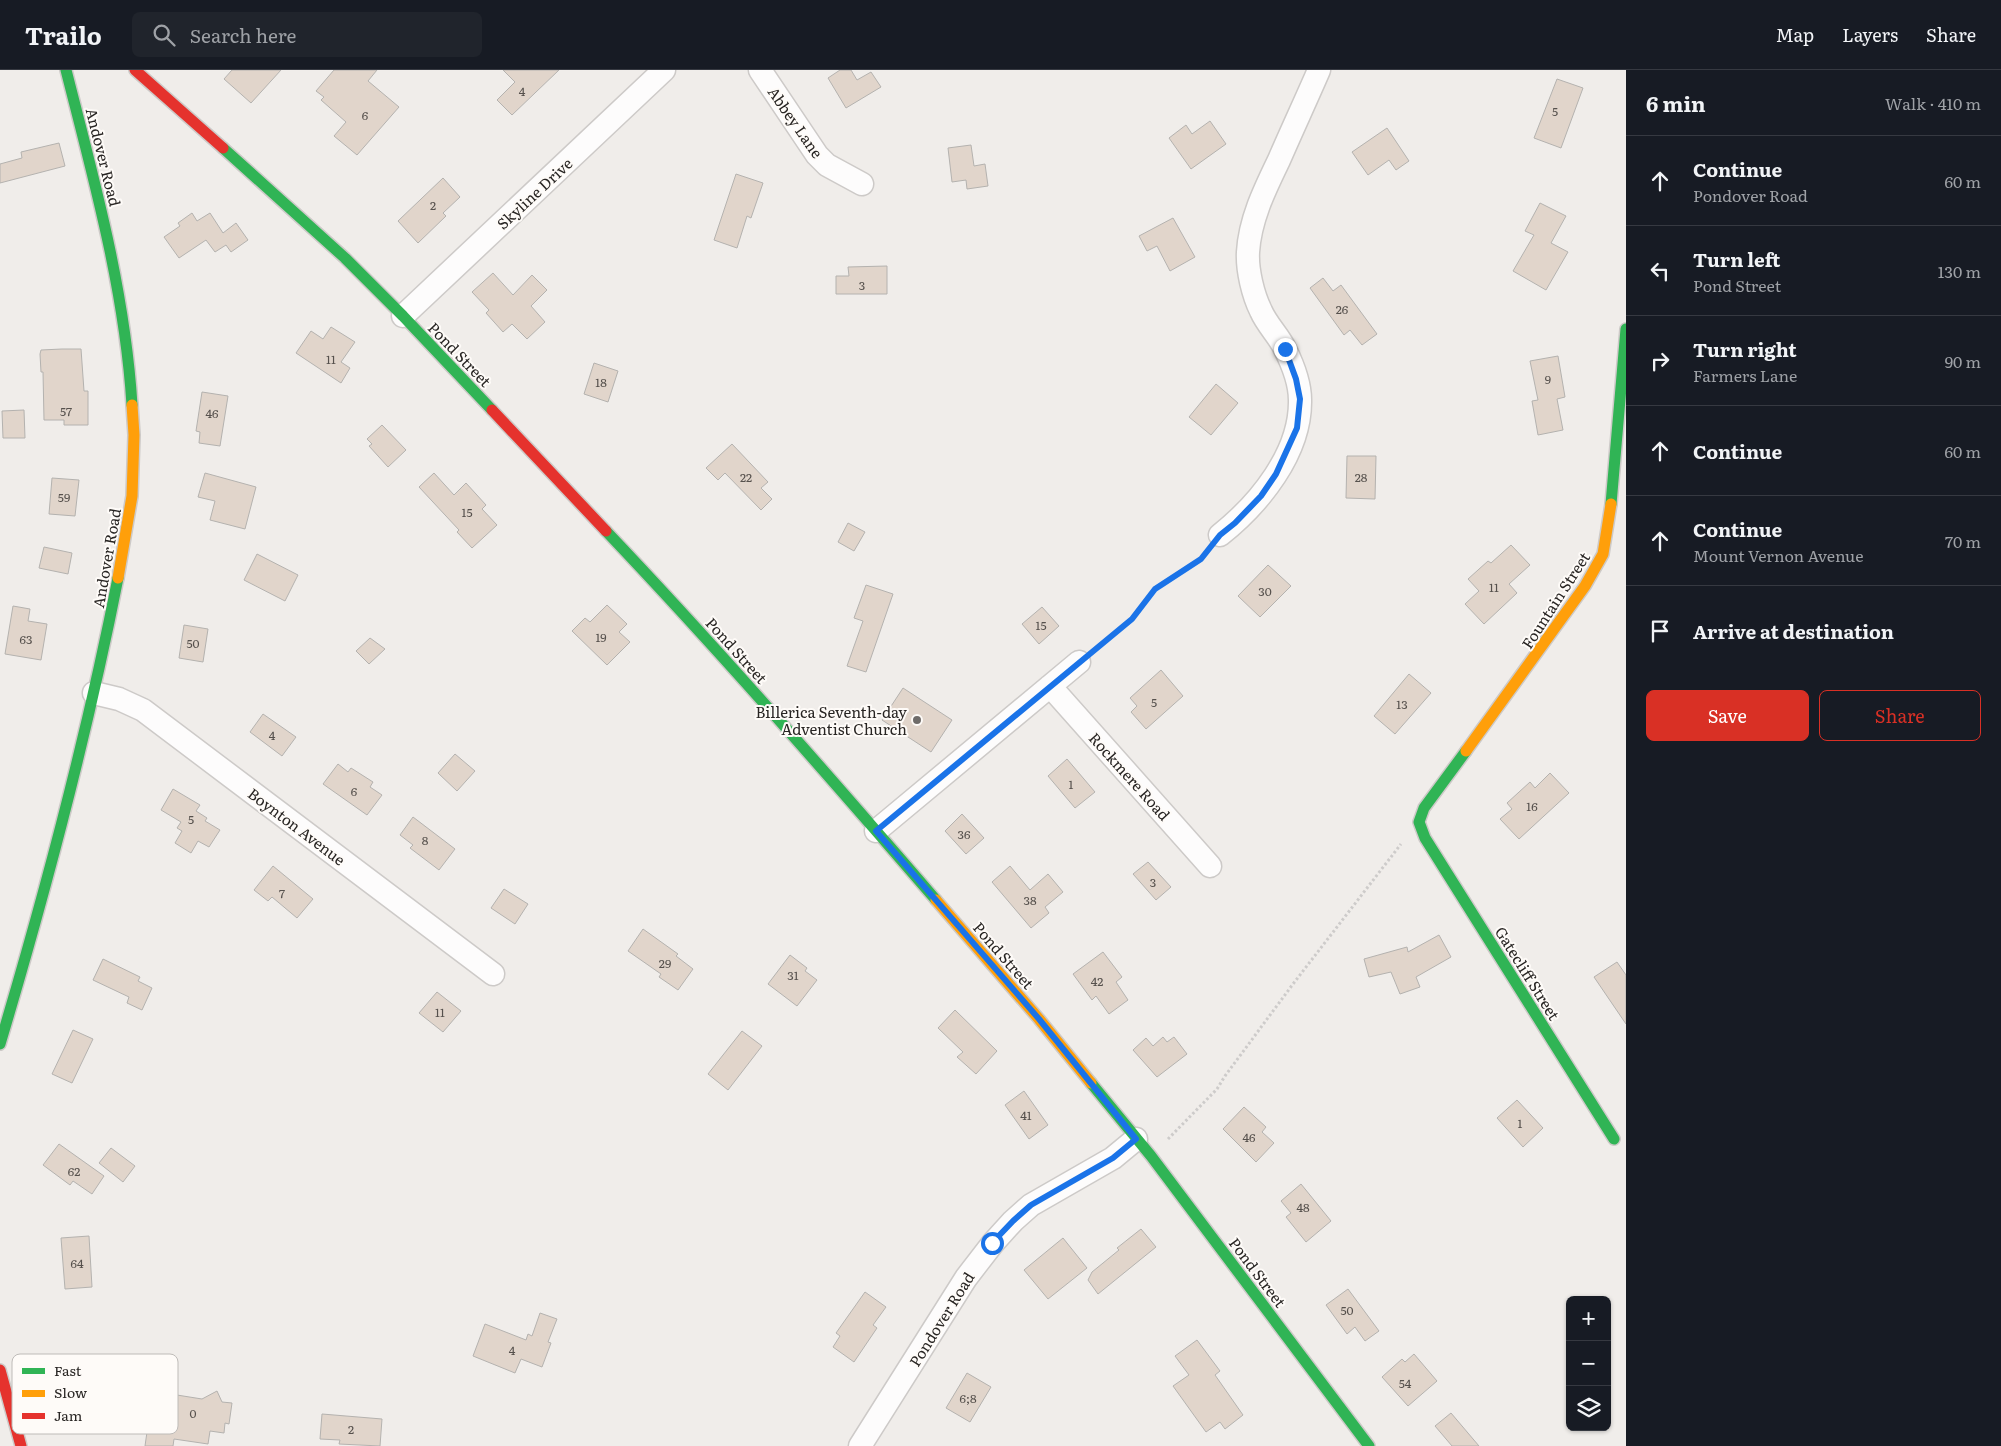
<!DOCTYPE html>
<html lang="en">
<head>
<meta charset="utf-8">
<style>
	:root { --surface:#171b24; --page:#20242c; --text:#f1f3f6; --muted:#9ea1a6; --line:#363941; --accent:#d93025 }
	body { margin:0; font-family:Literata,serif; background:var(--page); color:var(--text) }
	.controls { position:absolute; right:15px; bottom:15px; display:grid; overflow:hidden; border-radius:8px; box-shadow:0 1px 4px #0004 }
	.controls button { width:45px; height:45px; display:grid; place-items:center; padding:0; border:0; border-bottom:1px solid var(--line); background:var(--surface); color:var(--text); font:25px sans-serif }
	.stop { position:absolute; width:15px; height:15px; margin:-11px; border:4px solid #1a73e8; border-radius:50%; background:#fff }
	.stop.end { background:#1a73e8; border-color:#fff; box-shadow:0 1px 5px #0008 }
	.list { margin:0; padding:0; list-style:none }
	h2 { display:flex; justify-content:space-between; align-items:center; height:65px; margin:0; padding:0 20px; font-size:21px }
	h2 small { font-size:16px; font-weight:400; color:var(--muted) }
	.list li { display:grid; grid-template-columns:32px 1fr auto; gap:15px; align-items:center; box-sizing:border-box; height:90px; padding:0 20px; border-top:1px solid var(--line) }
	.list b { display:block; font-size:19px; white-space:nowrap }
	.list p { margin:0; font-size:16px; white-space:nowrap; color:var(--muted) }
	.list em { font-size:16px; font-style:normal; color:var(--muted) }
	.actions { display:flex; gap:10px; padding:15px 20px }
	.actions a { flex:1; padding:11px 0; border:1px solid var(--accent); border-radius:8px; text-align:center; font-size:18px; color:var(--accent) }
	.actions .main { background:var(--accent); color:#fff }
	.icon { flex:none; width:28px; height:28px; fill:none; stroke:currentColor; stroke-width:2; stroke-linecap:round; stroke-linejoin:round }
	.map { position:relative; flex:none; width:1626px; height:1376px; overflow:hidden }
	header { display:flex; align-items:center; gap:30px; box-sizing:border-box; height:70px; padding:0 25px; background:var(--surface); border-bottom:1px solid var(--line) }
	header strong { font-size:24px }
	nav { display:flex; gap:28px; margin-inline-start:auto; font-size:18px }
	.search { width:350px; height:45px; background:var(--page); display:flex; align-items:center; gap:12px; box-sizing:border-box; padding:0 18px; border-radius:8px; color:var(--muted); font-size:19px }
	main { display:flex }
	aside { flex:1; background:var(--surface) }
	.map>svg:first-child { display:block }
	.building { fill:#e1d5cb; stroke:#b4b2af }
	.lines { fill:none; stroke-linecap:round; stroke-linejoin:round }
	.street-casing { stroke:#cdcac8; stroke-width:25 }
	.fast-casing { stroke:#cdcac8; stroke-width:14 }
	.slow-casing { stroke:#cdcac8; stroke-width:14 }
	.jam-casing { stroke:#cdcac8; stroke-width:14 }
	.path { stroke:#cdcbca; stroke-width:3; stroke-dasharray:2.5 2.5; stroke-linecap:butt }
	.street { stroke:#fdfcfc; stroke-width:22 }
	.fast { stroke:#30b455; stroke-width:11 }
	.slow { stroke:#ff9f0a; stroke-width:11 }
	.jam { stroke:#e5322d; stroke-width:11 }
	.route { stroke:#1a73e8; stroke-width:6 }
	.poi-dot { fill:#6e6b69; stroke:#fefbf8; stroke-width:2 }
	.labels { text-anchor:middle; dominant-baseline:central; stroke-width:4; stroke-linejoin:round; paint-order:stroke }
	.number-label { font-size:12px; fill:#56514d }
	.street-label { font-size:15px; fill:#282523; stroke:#fefbf8 }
	.poi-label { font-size:15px; fill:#282523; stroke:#fefbf8; text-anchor:end }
	.key { fill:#fefbf8; stroke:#bebbb8; stroke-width:1 }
	.key-label { font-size:14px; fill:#282523 }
</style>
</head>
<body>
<header>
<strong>Trailo</strong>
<div class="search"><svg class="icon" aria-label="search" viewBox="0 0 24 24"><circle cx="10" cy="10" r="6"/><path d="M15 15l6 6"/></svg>Search here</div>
<nav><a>Map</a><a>Layers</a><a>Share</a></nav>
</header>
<main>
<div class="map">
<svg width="1626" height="1376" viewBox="0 0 1626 1376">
	<rect width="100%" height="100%" fill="#f0edea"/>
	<path class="building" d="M232,0H281L251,33L224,9Z
		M334,0H377L368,11L399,37L357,85L334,66L346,52L321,30L324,27L316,21Z
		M503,0H559L512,45L497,30L515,12Z
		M840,0H851L857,10L871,2L881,17L846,38L828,8Z
		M1557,9L1583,18L1561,78L1534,68Z
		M1210,51L1226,74L1191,99L1169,68L1186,55L1192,64Z
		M1387,58L1409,91L1396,100L1389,90L1368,105L1352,82Z
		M59,73L65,96L0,113V94L22,88L21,82Z
		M971,75L974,96L985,94L988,116L967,119L966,110L952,112L948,78Z
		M736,104L763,113L751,148L747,146L737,178L714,170Z
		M443,108L460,127L443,143L446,146L418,173L398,151Z
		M1540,133L1566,146L1551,173L1568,182L1546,220L1513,201L1534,165L1525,161Z
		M192,143L197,151L210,143L223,163L236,153L248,170L231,182L226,175L215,182L206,170L179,188L164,167L180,156L178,153Z
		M1173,148L1195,187L1170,201L1157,176L1147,181L1139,166Z
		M887,196V224H836V206H849L848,197Z
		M493,203L513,225L532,205L547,220L531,236L545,252L527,269L512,254L503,262L486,243L489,240L472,222Z
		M1323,208L1333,221L1341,215L1377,264L1362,275L1350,260L1344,265L1310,218Z
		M331,257L355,272L341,292L350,298L341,313L296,283L311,261L323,269Z
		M62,279H81L84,321H88V355H64V350H44L43,302H41L40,284L41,280Z
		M1558,286L1565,327L1557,329L1563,360L1538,365L1532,331L1538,330L1530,291Z
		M594,293L618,301L608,332L584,324Z
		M1216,314L1238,333L1211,365L1189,347Z
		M202,322L228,326L220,376L199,373L200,362L196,361Z
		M24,340L25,368H3L2,341Z
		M382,355L406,380L388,397L369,376L372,374L367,369Z
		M732,374L768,412L761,418L772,429L761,440L725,403L718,410L706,398Z
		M1347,386H1376L1375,429L1346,428Z
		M205,403L256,417L245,459L210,450L215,431L198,427Z
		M434,403L454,425L466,413L486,435L482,439L497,455L472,478L457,462L459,460L419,417Z
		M52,408L79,410L75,446L49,444Z
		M848,453L865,462L854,481L838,472Z
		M1511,475L1530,495L1509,514L1517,523L1484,554L1465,534L1479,521L1468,509L1488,491L1491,493Z
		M44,477L72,483L68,504L39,498Z
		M257,484L298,505L285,531L244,510Z
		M1268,495L1291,516L1260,547L1238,526Z
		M866,515L893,524L866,602L847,596L863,551L854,548Z
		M607,535L627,554L619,562L630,572L607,595L572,561L585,548L590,552Z
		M13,536L30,539L28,551L47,554L41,590L5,584Z
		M1042,537L1059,556L1039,574L1022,554Z
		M184,555L208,559L203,592L179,588Z
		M370,568L385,579L369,594L356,581Z
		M1161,600L1183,626L1146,659L1131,642L1137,636L1130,628Z
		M1409,604L1431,623L1395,664L1374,646Z
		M903,618L952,650L931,682L882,650Z
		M263,644L296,667L282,686L250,662Z
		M455,684L475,701L457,721L438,703Z
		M1067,689L1095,722L1075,738L1048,706Z
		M338,694L348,702L351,698L373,712L370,717L382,725L367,745L323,714Z
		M1550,703L1569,723L1519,769L1500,749L1512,739L1507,733L1530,712L1535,718Z
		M173,719L200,735L196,741L207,748L205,751L220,760L209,777L198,771L191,783L175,773L182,761L177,758L181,752L161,740Z
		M962,744L984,768L966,784L945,761Z
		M413,747L455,779L439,800L410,778L413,775L400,765Z
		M1148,792L1171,817L1156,830L1133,804Z
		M273,796L313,829L297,848L272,827L268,831L254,820Z
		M1010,796L1030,820L1048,804L1063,822L1045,837L1049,843L1031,858L992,812Z
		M504,819L528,834L515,854L491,838Z
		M643,859L678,884L676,886L693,899L678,920L659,907L661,904L628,881Z
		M1439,865L1451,887L1416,907L1420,917L1400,924L1391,902L1369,907L1364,889L1407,877L1408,882Z
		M1103,882L1122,907L1116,912L1128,930L1109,944L1096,926L1092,930L1073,904Z
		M790,885L807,898L805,901L817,910L797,936L768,914Z
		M103,889L140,907L138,911L152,918L142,940L127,933L129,927L93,910Z
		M1617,892L1626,905V954L1594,907Z
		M437,922L461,941L443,962L419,943Z
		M955,940L997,981L976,1004L957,987L963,982L938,958Z
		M73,960L93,969L72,1013L52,1004Z
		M742,961L762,976L728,1020L708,1004Z
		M1163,967L1167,972L1174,967L1187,984L1157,1007L1133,980L1146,968L1153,976Z
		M1024,1021L1048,1055L1029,1069L1005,1035Z
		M1517,1030L1543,1058L1523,1077L1497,1048Z
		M1244,1037L1266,1057L1262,1062L1274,1073L1256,1092L1223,1059Z
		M59,1074L104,1106L92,1124L73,1111L70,1115L43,1095Z
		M111,1078L135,1096L123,1112L99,1093Z
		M1301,1114L1331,1151L1306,1172L1286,1147L1291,1143L1281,1131Z
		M1141,1159L1156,1177L1098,1224L1088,1210L1092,1202L1119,1180L1117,1178Z
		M89,1166L92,1217L65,1219L61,1168Z
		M1063,1168L1087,1198L1048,1229L1024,1200Z
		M1348,1219L1379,1261L1365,1271L1355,1257L1347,1264L1326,1235Z
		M865,1222L886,1237L873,1255L877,1258L854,1292L833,1277L840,1266L836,1263Z
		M540,1243L557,1249L548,1272L551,1273L542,1297L521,1289L515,1303L473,1286L485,1254L526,1270L528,1264L532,1266Z
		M1197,1270L1220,1301L1215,1305L1243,1345L1225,1359L1220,1352L1206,1362L1173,1316L1189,1305L1175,1286Z
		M1414,1284L1437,1311L1408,1336L1382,1307L1402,1289L1405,1292Z
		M967,1303L991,1317L970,1352L946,1338Z
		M217,1321L222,1332L232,1333L229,1354L225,1353L224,1363L210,1361L208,1374L174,1369L173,1376H145L148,1355L155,1356L158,1322L202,1329Z
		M1451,1343L1479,1376H1452L1435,1356Z
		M322,1344L382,1349L380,1376L339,1374L340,1370L320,1369Z"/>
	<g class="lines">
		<defs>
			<path id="street" d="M760,0L817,85L827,95L862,114
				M403,246L664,0
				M1220,465C1259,434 1301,383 1300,330C1300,314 1292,293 1285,279C1279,266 1267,255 1261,241C1253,225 1247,200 1248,182C1250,149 1265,119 1279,90C1292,60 1306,30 1319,0
				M1050,616L1210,796
				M94,623L119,629L143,640L493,904
				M876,761L1079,592
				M860,1376L966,1208L993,1173L1013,1151L1031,1135L1113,1088L1136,1069"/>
			<path id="fast" d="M66,0C94,110 125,221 132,335
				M223,78L345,188L403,246L492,340
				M1611,434L1626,259
				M606,461C720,581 828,705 936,830
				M1466,681L1424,738L1419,752L1425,768L1614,1069
				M0,974C46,820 87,665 118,508
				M1091,1013L1151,1086L1369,1376"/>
			<path id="slow" d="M118,508L132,426L134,365L132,335
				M1466,681L1585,516L1603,484L1611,434
				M936,830L1039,949L1091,1013"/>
			<path id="jam" d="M135,0L223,78
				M492,340L606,461
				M0,1300L21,1376"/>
		</defs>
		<use href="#street" class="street-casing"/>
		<use href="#fast" class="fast-casing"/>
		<use href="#slow" class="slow-casing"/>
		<use href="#jam" class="jam-casing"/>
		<path class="path" d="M1094,580L1131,549L1155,519L1201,489L1207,481
			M1168,1069L1217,1019L1225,1006L1293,914L1401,774"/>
		<use href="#street" class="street"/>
		<use href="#fast" class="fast"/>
		<use href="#slow" class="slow"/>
		<use href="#jam" class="jam"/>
	</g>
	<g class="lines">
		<path class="route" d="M992,1173L1013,1151L1031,1135L1113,1088L1136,1069L1039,949L876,761L1132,549L1155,519L1201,489L1220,465L1235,453L1261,426L1276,404L1297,358L1300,329L1296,309L1285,279"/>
	</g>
	<circle class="poi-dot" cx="917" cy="650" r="5"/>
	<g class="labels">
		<g class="number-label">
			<text x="522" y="21">4</text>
			<text x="1555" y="41">5</text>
			<text x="365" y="45">6</text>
			<text x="433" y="135">2</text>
			<text x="862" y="215">3</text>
			<text x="1342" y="239">26</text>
			<text x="331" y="289">11</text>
			<text x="1548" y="309">9</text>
			<text x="601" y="312">18</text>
			<text x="66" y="341">57</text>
			<text x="212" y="343">46</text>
			<text x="746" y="407">22</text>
			<text x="1361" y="407">28</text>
			<text x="64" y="427">59</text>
			<text x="467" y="442">15</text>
			<text x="1494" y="517">11</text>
			<text x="1265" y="521">30</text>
			<text x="1041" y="555">15</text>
			<text x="601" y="567">19</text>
			<text x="26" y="569">63</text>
			<text x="193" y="573">50</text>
			<text x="1154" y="632">5</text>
			<text x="1402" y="634">13</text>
			<text x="272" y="665">4</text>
			<text x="1071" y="714">1</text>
			<text x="354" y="721">6</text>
			<text x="1532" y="736">16</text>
			<text x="191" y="749">5</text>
			<text x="964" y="764">36</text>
			<text x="425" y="770">8</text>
			<text x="1153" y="812">3</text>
			<text x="282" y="823">7</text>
			<text x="1030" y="830">38</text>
			<text x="665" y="893">29</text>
			<text x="793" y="905">31</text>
			<text x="1097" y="911">42</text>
			<text x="440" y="942">11</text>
			<text x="1026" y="1045">41</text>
			<text x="1520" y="1053">1</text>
			<text x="1249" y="1067">46</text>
			<text x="74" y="1101">62</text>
			<text x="1303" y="1137">48</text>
			<text x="77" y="1193">64</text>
			<text x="1347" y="1240">50</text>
			<text x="512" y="1280">4</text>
			<text x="1405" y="1313">54</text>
			<text x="968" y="1328">6;8</text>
			<text x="193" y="1343">0</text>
			<text x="351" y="1359">2</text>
		</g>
		<g class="street-label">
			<text transform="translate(796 52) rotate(55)">Abbey Lane</text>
			<text transform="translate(104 87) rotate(76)">Andover Road</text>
			<text transform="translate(534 123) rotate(-43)">Skyline Drive</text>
			<text transform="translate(460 284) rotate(46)">Pond Street</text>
			<text transform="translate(106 488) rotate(-80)">Andover Road</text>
			<text transform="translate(1555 530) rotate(-57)">Fountain Street</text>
			<text transform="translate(737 580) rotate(48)">Pond Street</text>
			<text transform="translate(1130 706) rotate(48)">Rockmere Road</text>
			<text transform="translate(297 756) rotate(37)">Boynton Avenue</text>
			<text transform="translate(1004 885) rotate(49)">Pond Street</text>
			<text transform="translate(1528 903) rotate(58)">Gatecliff Street</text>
			<text transform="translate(1258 1202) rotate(53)">Pond Street</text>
			<text transform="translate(941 1249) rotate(-58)">Pondover Road</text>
		</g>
		<g class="poi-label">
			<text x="907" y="641">Billerica Seventh-day<tspan x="907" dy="17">Adventist Church</tspan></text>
		</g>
	</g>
	<rect x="12" y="1284" width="166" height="80" rx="8" class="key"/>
	<rect x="22" y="1298" width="23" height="6" fill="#30b455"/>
	<rect x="22" y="1320" width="23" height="7" fill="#ff9f0a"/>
	<rect x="22" y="1343" width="23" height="6" fill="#e5322d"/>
	<g class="key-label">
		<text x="54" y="1306">Fast</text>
		<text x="54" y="1328">Slow</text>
		<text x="54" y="1351">Jam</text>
	</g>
</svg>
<div class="controls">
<button>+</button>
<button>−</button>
<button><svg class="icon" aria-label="layers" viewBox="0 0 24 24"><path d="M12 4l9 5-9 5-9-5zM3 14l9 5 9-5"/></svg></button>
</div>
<div class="stop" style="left:992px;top:1173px"></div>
<div class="stop end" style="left:1285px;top:279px"></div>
</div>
<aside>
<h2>6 min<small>Walk · 410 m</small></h2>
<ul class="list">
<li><svg class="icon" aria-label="ahead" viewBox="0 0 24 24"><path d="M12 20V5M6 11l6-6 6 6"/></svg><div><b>Continue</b><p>Pondover Road</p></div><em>60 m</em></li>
<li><svg class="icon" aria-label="left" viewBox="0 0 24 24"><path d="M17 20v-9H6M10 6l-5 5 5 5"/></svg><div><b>Turn left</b><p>Pond Street</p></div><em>130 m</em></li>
<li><svg class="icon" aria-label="right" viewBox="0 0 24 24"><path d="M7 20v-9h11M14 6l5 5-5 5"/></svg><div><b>Turn right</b><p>Farmers Lane</p></div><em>90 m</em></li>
<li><svg class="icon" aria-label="ahead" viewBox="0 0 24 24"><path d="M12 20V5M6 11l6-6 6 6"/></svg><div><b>Continue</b></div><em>60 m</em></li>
<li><svg class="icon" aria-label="ahead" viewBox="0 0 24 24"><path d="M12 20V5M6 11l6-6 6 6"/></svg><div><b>Continue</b><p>Mount Vernon Avenue</p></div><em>70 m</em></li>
<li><svg class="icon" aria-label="arrive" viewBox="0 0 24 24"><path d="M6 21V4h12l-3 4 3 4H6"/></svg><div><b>Arrive at destination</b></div></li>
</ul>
<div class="actions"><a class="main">Save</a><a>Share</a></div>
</aside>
</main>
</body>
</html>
